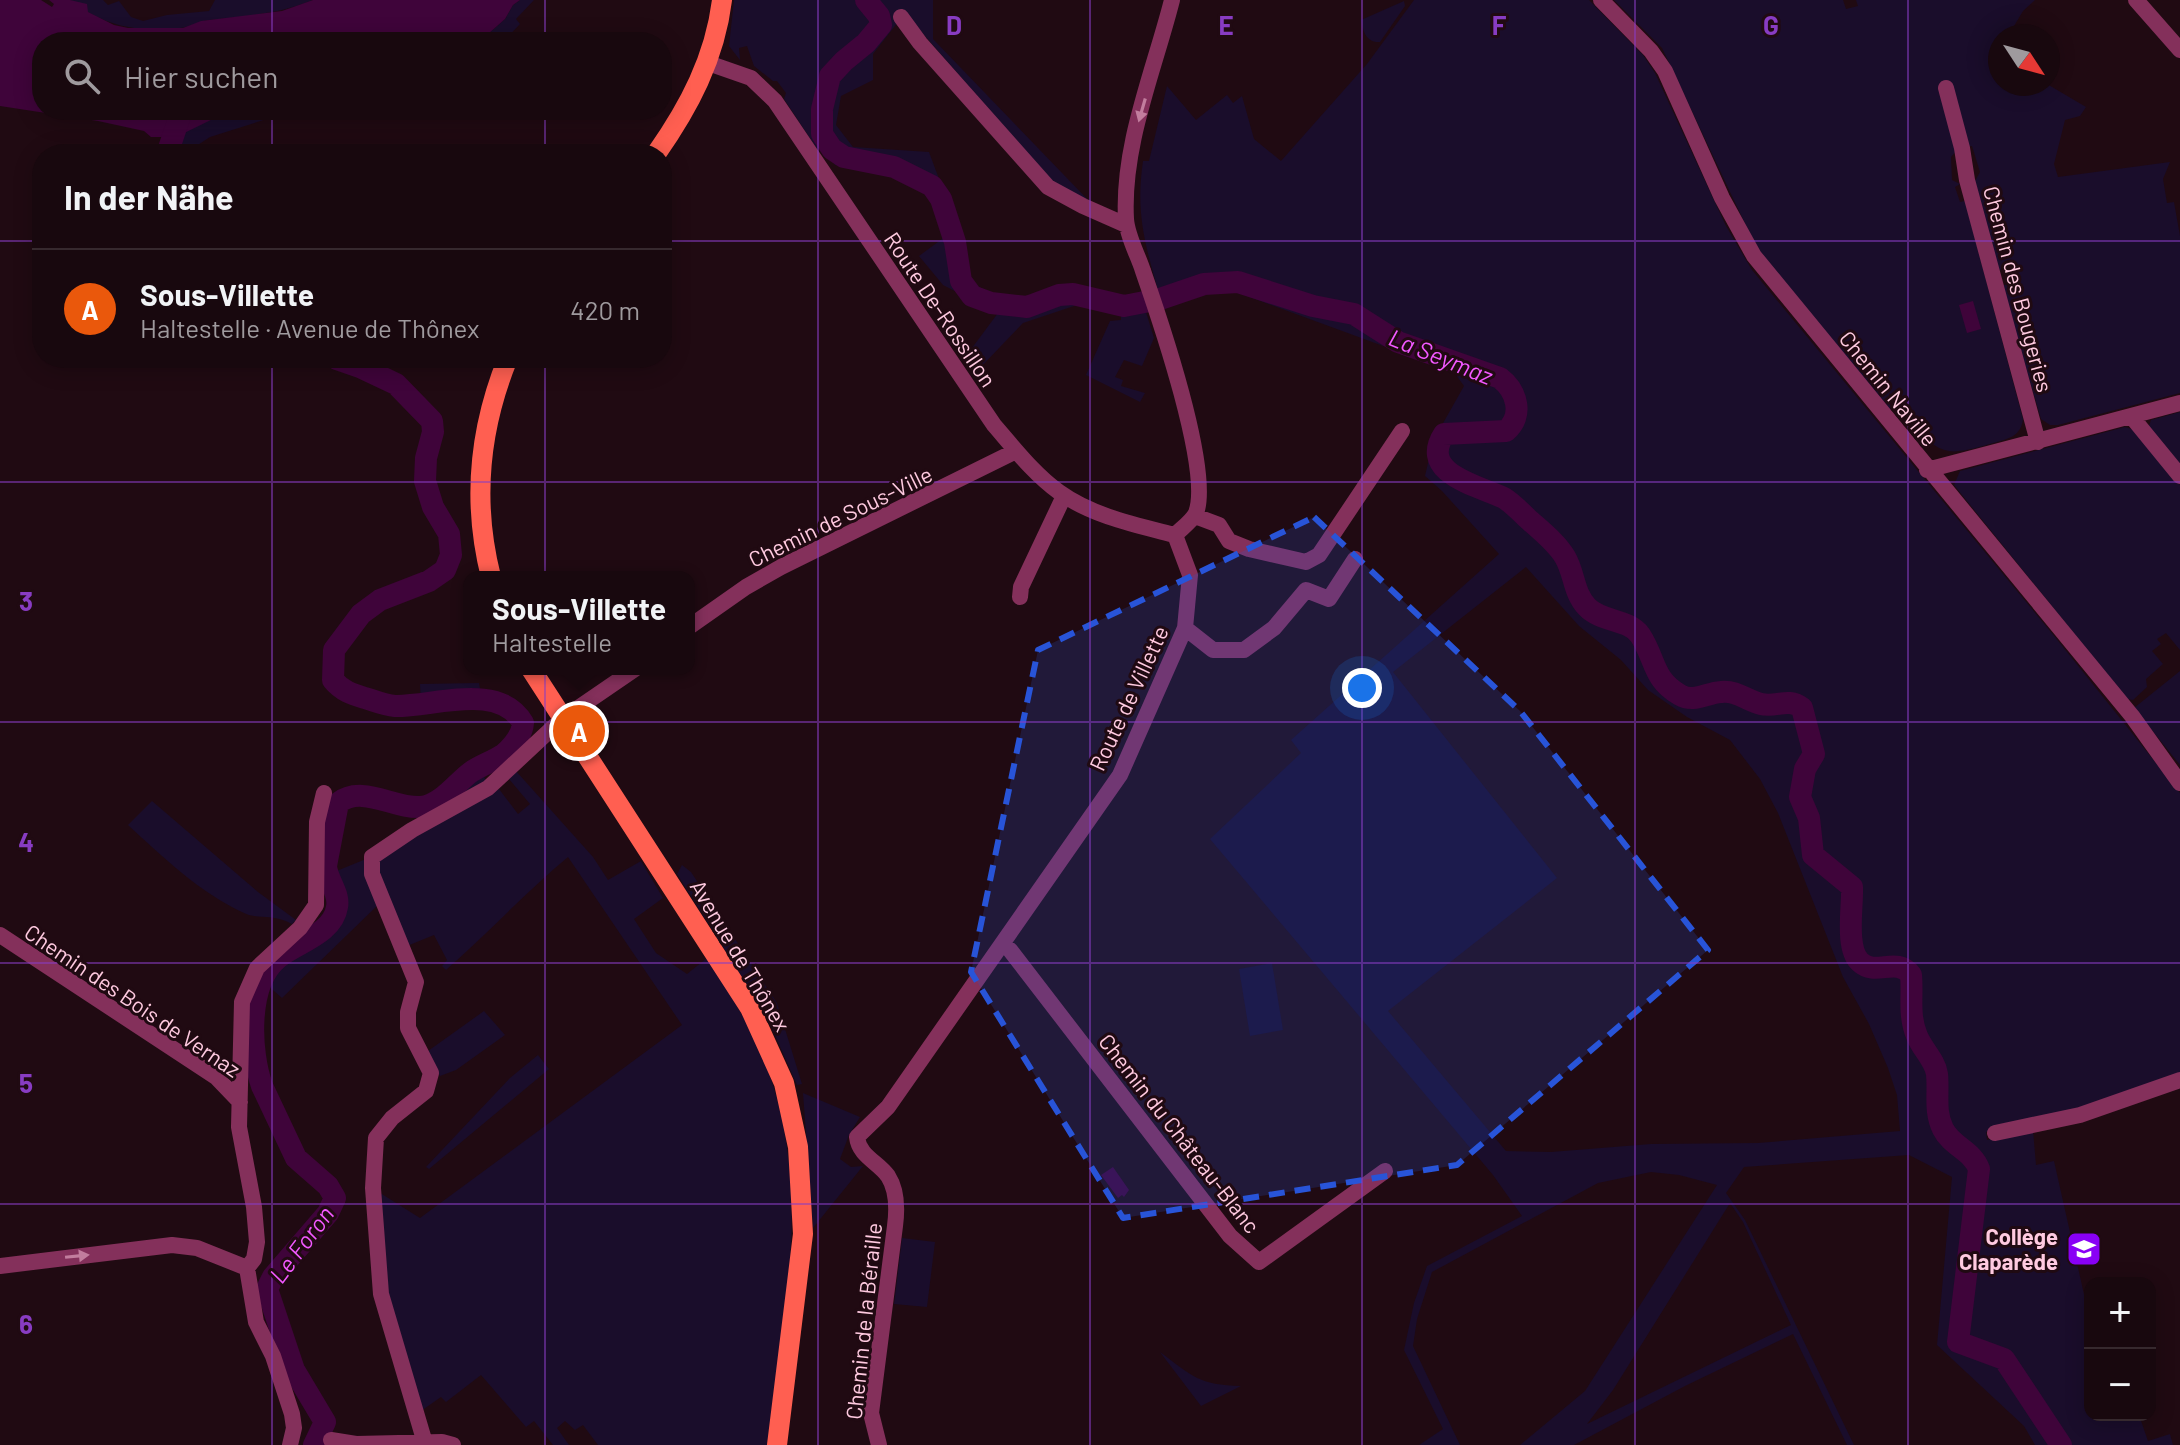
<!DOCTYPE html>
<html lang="de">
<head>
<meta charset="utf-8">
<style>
	:root { --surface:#18080e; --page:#211117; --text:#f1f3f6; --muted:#9f9a9e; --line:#36292e; --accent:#ea580c }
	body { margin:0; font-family:Barlow,sans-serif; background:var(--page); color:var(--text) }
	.controls { position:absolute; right:24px; bottom:24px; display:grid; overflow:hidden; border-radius:16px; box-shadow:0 4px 20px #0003 }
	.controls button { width:72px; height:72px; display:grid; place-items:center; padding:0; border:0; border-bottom:2px solid var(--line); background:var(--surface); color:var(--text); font:40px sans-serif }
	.compass { position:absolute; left:1988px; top:24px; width:72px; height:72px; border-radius:50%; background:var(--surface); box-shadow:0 4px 20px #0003; rotate:126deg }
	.you { position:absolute; left:1362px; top:688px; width:28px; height:28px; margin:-20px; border:6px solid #fff; border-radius:50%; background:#1a73e8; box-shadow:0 0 0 12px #1a73e833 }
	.badge { display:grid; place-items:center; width:52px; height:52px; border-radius:50%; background:var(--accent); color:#fff; font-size:26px; font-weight:700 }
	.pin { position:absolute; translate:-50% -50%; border:4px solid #fff; box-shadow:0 2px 8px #0006 }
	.popup { position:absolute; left:463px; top:571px; width:232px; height:104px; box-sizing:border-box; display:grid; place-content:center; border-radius:16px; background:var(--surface); filter:drop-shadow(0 2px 6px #0005); font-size:26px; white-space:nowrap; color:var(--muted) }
	.popup b { font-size:30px; color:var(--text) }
	.popup::after { content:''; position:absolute; left:50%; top:100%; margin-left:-16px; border:16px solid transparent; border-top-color:var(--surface) }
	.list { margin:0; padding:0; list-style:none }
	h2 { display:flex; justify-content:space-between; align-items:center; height:104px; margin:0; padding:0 32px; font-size:34px }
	h2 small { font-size:26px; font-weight:400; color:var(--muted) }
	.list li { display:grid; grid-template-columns:52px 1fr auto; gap:24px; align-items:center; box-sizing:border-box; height:120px; padding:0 32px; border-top:2px solid var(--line) }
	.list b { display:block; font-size:30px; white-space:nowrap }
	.list p { margin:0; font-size:26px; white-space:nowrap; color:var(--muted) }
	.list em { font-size:26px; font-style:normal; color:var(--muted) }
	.icon { flex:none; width:44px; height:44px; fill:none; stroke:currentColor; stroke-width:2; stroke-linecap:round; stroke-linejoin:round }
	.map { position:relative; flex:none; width:2180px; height:1445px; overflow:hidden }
	.search { position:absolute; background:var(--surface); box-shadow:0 4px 20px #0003; left:32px; top:32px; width:640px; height:88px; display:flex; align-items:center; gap:20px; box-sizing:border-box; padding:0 28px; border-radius:32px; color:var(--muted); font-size:30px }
	.panel { position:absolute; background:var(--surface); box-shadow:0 4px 20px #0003; left:32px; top:144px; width:640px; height:224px; border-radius:32px }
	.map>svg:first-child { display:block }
	.green { fill:#1a0d2b; fill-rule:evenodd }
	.water { fill:#3f043a }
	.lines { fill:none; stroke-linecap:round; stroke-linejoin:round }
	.river { stroke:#3f043a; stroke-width:22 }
	.minor { stroke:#84305b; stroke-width:16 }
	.major { stroke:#ff5f51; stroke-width:20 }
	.oneway { fill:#c27d9e }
	.marked { fill:#2854d8; fill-opacity:0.2; stroke:#2854d8; stroke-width:6; stroke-dasharray:16 10; stroke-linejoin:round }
	.grid { fill:none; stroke:#883cc2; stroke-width:2; stroke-opacity:0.55 }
	.labels { text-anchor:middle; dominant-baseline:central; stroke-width:6; stroke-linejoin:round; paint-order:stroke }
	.street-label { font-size:22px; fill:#ffcae0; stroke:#200a12 }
	.poi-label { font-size:22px; font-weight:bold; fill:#ffcae0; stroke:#200a12; text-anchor:end }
	.water-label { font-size:24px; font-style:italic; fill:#f258ff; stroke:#200a12 }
	.grid-label { font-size:26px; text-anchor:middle; font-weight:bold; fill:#883cc2; stroke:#200a12; stroke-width:6; stroke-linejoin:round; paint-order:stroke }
</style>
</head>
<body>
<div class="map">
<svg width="2180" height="1445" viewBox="0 0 2180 1445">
	<rect width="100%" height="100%" fill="#200a12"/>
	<path class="green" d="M70,0H103L108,5L119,1L131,17L143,21L167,15L209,11L215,0H313C280,14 245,16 210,20C199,21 191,27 180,28C138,33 103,26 70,0Z
		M520,0H534L516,19L520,24L503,42H479L505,19L513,5Z
		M734,0H933V39L1091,203L1052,182L905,13L873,54V80L841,96L836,125L853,147L929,152L954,219L952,272L1003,300L1077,290L1080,304L1023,323L978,370L966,356L998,313L943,285L919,256L942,239L941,221L930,197L887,172L835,165L823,146L817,149L784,99L786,93L777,81H773L754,66L747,46L739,48L740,60L729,46Z
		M1414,0H1589L1643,55L1655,73L1726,226L1752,270L2055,637L2180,793V1075L2040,1121L1986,1132L1987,1140L2033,1130L2036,1165L2054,1161L2090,1321V1415H2139L2148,1441L2170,1434L2173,1445H2035L2024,1426L1937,1345L1952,1177L1909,1155L1744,1167L1726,1193L1745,1220L1854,1445H1847L1793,1334L1685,1386L1574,1445H1520L1585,1391L1717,1185L1679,1175L1651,1172L1598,1183L1432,1272L1417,1319L1413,1346L1460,1445H1419L1443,1429L1404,1350L1414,1303L1427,1266L1522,1216L1493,1175L1210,839L1301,753L1291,740L1499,554L1442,491L1425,476L1433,441L1464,386L1454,372L1222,287L1220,280L1181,288L1160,298C1146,246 1135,216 1143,161H1149L1167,86L1196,120L1227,95L1233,103L1242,96L1254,139L1281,161L1367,64ZM1526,567L1579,626L1621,660L1648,690L1687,717L1730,740L1760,779L1778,813L1843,977L1869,1024L1888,1068L1897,1095L1900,1131L1758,1143L1651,1144L1551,1152L1506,1151L1388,1011L1557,878L1393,672ZM1730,1203L1743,1222L1791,1325L1587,1424L1613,1390Z
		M1614,0H1843L1846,9L1858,6L1856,0H2035L2023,11L2008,36H2000V49L1997,54L2000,56V84H2047L2086,107L2080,116L2065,120L2054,164L2058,177L2170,162L2163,179L2167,203L2174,202L2180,236V393L2058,425H2050L2041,419L2002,286L2013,282L2009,268L1999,270L1975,181L1980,172L1972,146C1962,147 1958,149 1951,157L1952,180L1960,184L1955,187L1960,202L1965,201L2023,419C2021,435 2011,438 1997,442C1985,445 1972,450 1959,451C1928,456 1906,413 1889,393L1891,412L1757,249L1662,48Z
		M1404,1L1405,6L1380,42C1366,43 1363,31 1361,20Z
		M246,110H328L294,117L270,118L210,137L184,154H173L176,137L180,133L215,118L244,114Z
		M1145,309L1154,338L1142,366L1124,360L1115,377L1123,380L1121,386L1145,393L1140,402L1086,375L1110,321L1121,320V310Z
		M2180,412V467L2148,429L2151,420Z
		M2125,427L2135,430L2180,485V650L2166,633L2157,639L2161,644L2152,651L2163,664L2146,679L2147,687L2133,700L2127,699L1954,485L1960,471Z
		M2180,671V765L2134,708Z
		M479,683L482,700L421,705L420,684Z
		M481,771L488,784L432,815L428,809Z
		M516,771L593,857L608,880L641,861L663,898L634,919L656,953L687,974L707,958C730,994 754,1030 768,1070C813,1195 783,1318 767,1445H598L583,1425L575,1430L565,1421L557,1428L569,1445H553L534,1421L526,1427L481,1375L446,1402L441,1397L421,1411L387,1292L377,1191L420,1218L682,1025L568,857C525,893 488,933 446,970L442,966L447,960L434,935L407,946L377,865L381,855L499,789L518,814L530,804L509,779Z
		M152,801L258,892L296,920L292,924C272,913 258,920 244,913C199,892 164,858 128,825Z
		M366,859L379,904L282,998L266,984C271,977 275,968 280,962C292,950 312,947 326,936C346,920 347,893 334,872Z
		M682,865L691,872L777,1003L802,1084L797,1085L766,1015L677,874Z
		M1272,963L1283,1030L1250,1036L1239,969Z
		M484,1011L505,1035L456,1070L440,1076L428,1051Z
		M538,1055L549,1069L429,1169L426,1167L510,1078Z
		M803,1093L860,1117L849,1135L840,1159L851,1167L863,1166L813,1228Z
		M902,1238L935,1242L927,1307L894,1304Z
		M1160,1352C1192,1376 1199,1385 1241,1386L1201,1406Z"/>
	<path class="water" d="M0,0H41L52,7L54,4L49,0H70L87,4L88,12L114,25L128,28H183L201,21L282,11L313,0H520L513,5L505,19L479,42H42V110H246L244,114L215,118L176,137H151L144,131L98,121L0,106Z
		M1973,301L1981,329L1967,333L1959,305Z
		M1113,1167L1129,1190L1124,1197L1122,1195L1118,1198L1101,1175Z"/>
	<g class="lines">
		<path class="river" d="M866,0L879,16L881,25L866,43L844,61L830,76L822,109V134L832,149L844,157L894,167L932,186L941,199L955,242L961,281L972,296L991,303L1027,307L1059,295L1073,294L1124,306L1160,299L1204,284L1238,282L1313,306L1354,314L1398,342L1500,378C1517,391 1524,416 1506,431L1444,434C1418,474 1480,486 1504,498C1512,503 1520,511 1527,518C1540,530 1556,542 1565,557C1575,574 1573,592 1587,607C1601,622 1629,619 1640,635C1656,659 1652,679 1680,695C1694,703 1706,693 1721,692C1737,690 1747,701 1761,704C1776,708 1788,697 1802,708L1814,754L1805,769L1800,797L1809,818L1813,855L1852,887C1853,906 1845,948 1860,962C1876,977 1896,956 1911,975C1913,996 1908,1015 1917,1036C1922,1049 1935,1060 1937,1074C1939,1093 1934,1111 1943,1129C1952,1147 1972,1150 1979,1169L1958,1342L2004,1359L2061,1445
			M167,154L182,110
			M314,1445L325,1422L294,1370L267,1289L273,1277L328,1213L335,1198L328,1186L296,1158L262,1086C250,1052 246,984 278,958C296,943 333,934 337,907C340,893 327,880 326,866L338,803C362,784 394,809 421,807C441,805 456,783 471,772C481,765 494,761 504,754C513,746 522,736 523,723C499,681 433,707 395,706C384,705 375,701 365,698C352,694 342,691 333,680L334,650L361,614L380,600L429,581L445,570L451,555L449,534L433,507L425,481L426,458L433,432L432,421L396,384L360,367L337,359"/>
		<path class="minor" d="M1172,0C1154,71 1122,145 1126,219C1127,236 1138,255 1143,271C1159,317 1212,471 1196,513C1192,521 1182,528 1175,535
			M1601,0L1651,51L1665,71L1722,198L1754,256L2132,716L2180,783
			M2136,0L2180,50
			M901,17L920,43L1048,187L1083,206L1126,225
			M708,63L751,78L775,101L994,425C1014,448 1034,474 1059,492C1092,516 1136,525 1175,535
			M1946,88L1962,148L1967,180L2038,442
			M2131,416L2180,476
			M1927,470L2180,403
			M1195,516L1219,525L1229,541L1249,549L1306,562L1319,555L1402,431
			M1020,597L1021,587L1064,496
			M689,627L746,587L781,567L1016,451
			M1185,628L1213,650H1244L1274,628L1306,590L1329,599L1355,559
			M0,935L216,1077L240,1102
			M1003,944L1010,950L1230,1236L1259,1262L1385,1171
			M1995,1133L2080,1115L2180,1080
			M0,1266L172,1245L197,1248L247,1268
			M247,1268L254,1259L257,1242L254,1207L239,1127L242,1002L257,968L300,928L316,905L317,822L324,793
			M247,1268L256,1322L273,1356L292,1414L294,1428L290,1445
			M331,1440L356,1444L442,1442L453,1445
			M425,1443L381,1294L373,1188L376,1138L392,1118L426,1091L431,1073L408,1028V1012L416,982L372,874V857L412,830L488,788L562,719L635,669
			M879,1445L871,1413L895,1226C897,1211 897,1190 888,1176C878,1162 859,1156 857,1137L888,1107L1120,775L1185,628L1190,575L1175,535"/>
		<path class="major" d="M656,154C689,107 715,58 722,0
			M491,577C472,502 479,429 508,358
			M531,669L750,1008L784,1083L798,1147L803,1234L777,1445"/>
	</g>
	<defs><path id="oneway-solid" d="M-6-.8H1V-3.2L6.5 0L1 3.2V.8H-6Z" transform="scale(2)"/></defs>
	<g class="oneway">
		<use href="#oneway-solid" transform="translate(1142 110) rotate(106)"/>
		<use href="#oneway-solid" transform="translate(77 1256) rotate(-6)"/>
	</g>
	<path class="marked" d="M1314,517L1520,711L1708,950L1457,1165L1123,1218L971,972L1038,650Z"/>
	<path class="grid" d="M272,0V42M545,0V42M818,0V1445M1090,0V1445M1362,0V1445M1635,0V1445M1908,0V1445M272,110V154M545,110V154M0,241H42M662,241H2180M272,358V1445M545,358V1445M0,482H2180M0,722H2180M0,963H2180M0,1204H2180"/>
	<defs>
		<symbol id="school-square" viewBox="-11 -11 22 22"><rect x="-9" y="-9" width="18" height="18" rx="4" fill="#8900f5" stroke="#200a12"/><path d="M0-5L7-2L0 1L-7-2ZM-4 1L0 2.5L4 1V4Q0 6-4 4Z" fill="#fff"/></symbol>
	</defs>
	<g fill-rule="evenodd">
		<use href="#school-square" x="2064" y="1229" width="40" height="40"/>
	</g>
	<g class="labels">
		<g class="street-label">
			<text transform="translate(2019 289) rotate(75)">Chemin des Bougeries</text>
			<text transform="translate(941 309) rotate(56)">Route De-Rossillon</text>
			<text transform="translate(1889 388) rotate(51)">Chemin Naville</text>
			<text transform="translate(840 516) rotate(-26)">Chemin de Sous-Ville</text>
			<text transform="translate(1128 698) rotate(-65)">Route de Villette</text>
			<text transform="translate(741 955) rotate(59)">Avenue de Thônex</text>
			<text transform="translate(133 1000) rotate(34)">Chemin des Bois de Vernaz</text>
			<text transform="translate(1180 1133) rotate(52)">Chemin du Château-Blanc</text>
			<text transform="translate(863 1321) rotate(-84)">Chemin de la Béraille</text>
		</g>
		<g class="poi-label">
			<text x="2058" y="1236">Collège<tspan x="2058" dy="25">Claparède</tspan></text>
		</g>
		<g class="water-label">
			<text transform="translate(1441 356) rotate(22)">La Seymaz</text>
			<text transform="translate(301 1244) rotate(-53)">Le Foron</text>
		</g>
	</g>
	<g class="grid-label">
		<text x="954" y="35">D</text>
		<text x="1226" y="35">E</text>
		<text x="1499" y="35">F</text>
		<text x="1771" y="35">G</text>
		<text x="26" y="611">3</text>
		<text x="26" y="852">4</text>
		<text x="26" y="1093">5</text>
		<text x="26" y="1334">6</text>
	</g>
</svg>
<div class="controls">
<button>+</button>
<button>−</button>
</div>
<svg class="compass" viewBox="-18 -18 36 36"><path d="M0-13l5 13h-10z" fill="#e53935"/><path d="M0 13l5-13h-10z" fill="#9f9a9e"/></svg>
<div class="you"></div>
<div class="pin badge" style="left:579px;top:731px">A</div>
<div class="popup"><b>Sous-Villette</b>Haltestelle</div>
<div class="search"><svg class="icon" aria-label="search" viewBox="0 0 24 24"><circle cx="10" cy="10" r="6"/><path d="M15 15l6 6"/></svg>Hier suchen</div>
<section class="panel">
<h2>In der Nähe<small></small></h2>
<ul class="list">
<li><span class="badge">A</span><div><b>Sous-Villette</b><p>Haltestelle · Avenue de Thônex</p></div><em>420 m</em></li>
</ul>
</section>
</div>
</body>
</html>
